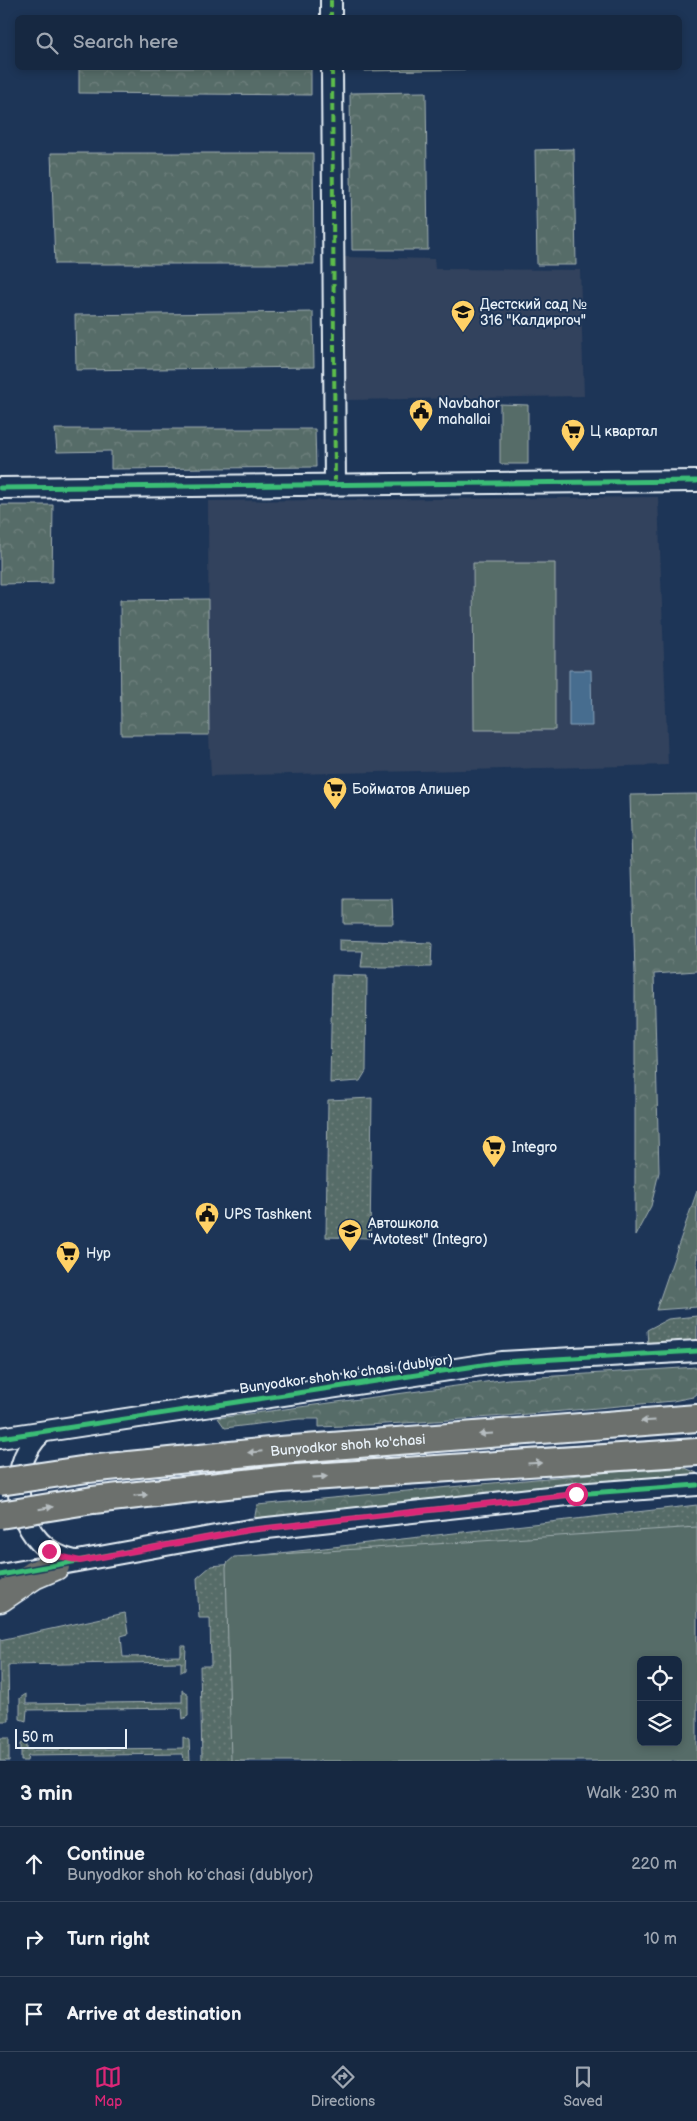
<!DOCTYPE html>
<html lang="en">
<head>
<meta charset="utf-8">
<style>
	:root { --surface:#162841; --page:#1f3048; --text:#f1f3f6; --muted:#9ea6b1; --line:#35445a; --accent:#db2777 }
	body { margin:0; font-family:"Balsamiq Sans",sans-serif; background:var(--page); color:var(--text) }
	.controls { position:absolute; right:15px; bottom:15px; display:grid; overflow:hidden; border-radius:8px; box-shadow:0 2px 8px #0003 }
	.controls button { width:45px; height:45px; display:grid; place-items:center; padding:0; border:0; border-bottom:1px solid var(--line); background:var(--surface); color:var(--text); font:25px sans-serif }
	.scale { position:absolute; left:15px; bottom:12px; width:112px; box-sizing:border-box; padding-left:5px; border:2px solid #e8f1f8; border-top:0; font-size:14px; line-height:18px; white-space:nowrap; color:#e8f1f8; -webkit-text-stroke:4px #1d3557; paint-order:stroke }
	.stop { position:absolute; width:15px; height:15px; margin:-11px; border:4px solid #db2777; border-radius:50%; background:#fff }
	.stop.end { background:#db2777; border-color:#fff; box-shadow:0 1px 5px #0008 }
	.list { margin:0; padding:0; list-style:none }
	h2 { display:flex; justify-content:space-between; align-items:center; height:65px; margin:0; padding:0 20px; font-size:21px }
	h2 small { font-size:16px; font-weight:400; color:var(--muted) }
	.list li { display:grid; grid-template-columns:32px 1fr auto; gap:15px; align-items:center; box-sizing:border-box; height:75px; padding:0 20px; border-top:1px solid var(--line) }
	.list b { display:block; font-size:19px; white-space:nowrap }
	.list p { margin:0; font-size:16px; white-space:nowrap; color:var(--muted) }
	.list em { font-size:16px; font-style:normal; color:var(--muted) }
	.icon { flex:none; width:28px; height:28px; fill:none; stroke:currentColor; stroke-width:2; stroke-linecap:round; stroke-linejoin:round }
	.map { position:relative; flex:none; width:697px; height:1761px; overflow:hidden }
	.search { position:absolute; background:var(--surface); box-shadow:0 2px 8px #0003; left:15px; right:15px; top:15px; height:55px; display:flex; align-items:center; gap:12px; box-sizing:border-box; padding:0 18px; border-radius:8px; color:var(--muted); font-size:19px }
	.sheet { height:290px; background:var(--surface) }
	nav { display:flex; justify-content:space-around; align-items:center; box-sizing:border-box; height:70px; border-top:1px solid var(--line); background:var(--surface); font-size:14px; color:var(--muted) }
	nav a { display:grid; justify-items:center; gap:2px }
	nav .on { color:var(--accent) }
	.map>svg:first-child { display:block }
	.built { fill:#32425d }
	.grass { fill:url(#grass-dots); stroke:#a0aeb0 }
	.forest { fill:url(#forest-crowns); stroke:#a0aeb0 }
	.pitch { fill:#576c68; stroke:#a0aeb0; fill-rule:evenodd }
	.water { fill:#476d8f; stroke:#87a2b9 }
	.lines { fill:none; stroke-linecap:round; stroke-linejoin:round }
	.minor-casing { stroke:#e8f1f8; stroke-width:24 }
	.major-casing { stroke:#e8f1f8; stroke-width:30 }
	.highway-casing { stroke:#e8f1f8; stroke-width:31 }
	.minor { stroke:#1d3557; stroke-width:20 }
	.major { stroke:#6c706d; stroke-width:26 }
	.highway { stroke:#6c706d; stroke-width:28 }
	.major-bridge-casing { stroke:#e8f1f8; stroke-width:30; stroke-linecap:butt }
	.major-bridge { stroke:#6c706d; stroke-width:26 }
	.quiet { stroke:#5cbc4b; stroke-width:4; stroke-dasharray:8 4; stroke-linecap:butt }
	.cycleway-casing { stroke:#1d3557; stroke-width:8 }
	.cycleway { stroke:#3abd76; stroke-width:5 }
	.oneway { fill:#b6bdc0 }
	.route { stroke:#db2777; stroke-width:6 }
	.labels { text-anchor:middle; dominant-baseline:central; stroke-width:4; stroke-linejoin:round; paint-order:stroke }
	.poi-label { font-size:14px; fill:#e8f1f8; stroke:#1d3557; text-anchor:start }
	.street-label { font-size:14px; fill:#e8f1f8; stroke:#1d3557 }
</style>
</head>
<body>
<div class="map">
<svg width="697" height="1761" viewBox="0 0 697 1761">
	<defs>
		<pattern id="grass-dots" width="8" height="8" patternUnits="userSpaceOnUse" patternTransform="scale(1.25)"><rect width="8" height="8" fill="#576c68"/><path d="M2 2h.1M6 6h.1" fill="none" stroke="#6f817e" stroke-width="1.8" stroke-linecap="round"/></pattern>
		<pattern id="forest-crowns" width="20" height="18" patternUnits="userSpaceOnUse" patternTransform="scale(1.25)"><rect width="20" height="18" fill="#576c68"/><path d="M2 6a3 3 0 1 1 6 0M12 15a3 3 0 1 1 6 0" fill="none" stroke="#6f817e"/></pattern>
	</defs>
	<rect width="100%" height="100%" fill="#1d3557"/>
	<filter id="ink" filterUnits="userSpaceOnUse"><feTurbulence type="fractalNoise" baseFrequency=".02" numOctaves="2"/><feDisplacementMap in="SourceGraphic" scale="10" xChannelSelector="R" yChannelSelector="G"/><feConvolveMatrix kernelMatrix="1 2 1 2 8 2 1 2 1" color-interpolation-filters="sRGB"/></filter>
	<g filter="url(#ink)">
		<path class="built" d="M344,257L434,259L435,269L580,270L584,396L345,400Z
			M658,497L668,765L211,776L209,735L208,501Z"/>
		<path class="grass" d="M339,940L432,943L431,967H361L363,951H339Z
			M332,975L367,976L366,1071L360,1081L330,1083Z
			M372,1098L370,1238L326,1237L328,1100Z
			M697,1316V1342L648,1346L647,1330L668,1319Z
			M697,1505V1555L246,1557Z
			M245,1563L250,1761H202L200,1666H211L210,1618H199L197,1578L211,1566Z
			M125,1613L128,1634L121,1636L123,1657L181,1656V1646H186L185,1670L181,1672V1662L8,1665L9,1721H0V1640Z
			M182,1690L188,1694V1716L183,1719L182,1708L27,1710L26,1721L20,1719V1698L26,1694V1704L182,1702Z
			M183,1737L189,1740L190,1761H184L183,1754L28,1756L27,1761H21V1744L27,1740V1750L183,1748Z
			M0,1738H9V1761H0Z"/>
		<path class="forest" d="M79,68H311V95L79,93Z
			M363,68H571L364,71Z
			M426,92L428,250H352L350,93Z
			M574,149L576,265H537L535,150Z
			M51,153H313L314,264H55Z
			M313,312L314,367L76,370L75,315Z
			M55,429H315L316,467L111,469V451L57,452Z
			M0,505H53L52,583L0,584Z
			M208,599L209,735H121L120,600Z
			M697,794V971L654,974L659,1172L651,1206L635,1236V974L630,795Z
			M344,899H392L393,924H344Z
			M697,1191V1307L656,1310Z
			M697,1367V1394L693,1397L673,1401C555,1412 437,1423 319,1427V1419H299L225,1428L218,1418L508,1379Z
			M685,1468L697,1473V1480L253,1526L257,1505L611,1472Z"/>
		<path class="pitch" d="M500,404L528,405V464H500Z
			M473,563H555V730H474Z
			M697,1527V1761H231L226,1568L227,1563L234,1557ZM641,1660H678V1742H641Z"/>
		<path class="water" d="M569,670H591L592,726H569Z"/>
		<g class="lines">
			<defs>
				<path id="minor" d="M331,0V18
					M332,68L335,485
					M0,488L697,481
					M42,1432C0,1470 17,1550 75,1561
					M0,1438L502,1362L697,1351
					M0,1575L249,1530L576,1494L697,1485"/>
				<g id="major">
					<path id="s1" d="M88,1469L280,1450L697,1418"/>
					<path d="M93,1500L281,1479L697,1452"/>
				</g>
				<path id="highway" d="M0,1598L34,1575L55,1566"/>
			</defs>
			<use href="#minor" class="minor-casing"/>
			<use href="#major" class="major-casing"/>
			<use href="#highway" class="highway-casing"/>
			<use href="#minor" class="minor"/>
			<use href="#major" class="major"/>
			<use href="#highway" class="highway"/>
			<defs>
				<path id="major-bridge" d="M0,1482L88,1469
					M0,1515L93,1500"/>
			</defs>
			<use href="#major-bridge" class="major-bridge-casing"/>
			<use href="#major-bridge" class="major-bridge"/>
			<path class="quiet" d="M331,0V18
				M332,68L335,485"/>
			<defs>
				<path id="cycleway" d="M0,488L697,481
					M0,1438L502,1362L697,1351
					M0,1575L249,1530L576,1494L697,1485"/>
			</defs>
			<use href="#cycleway" class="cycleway-casing"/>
			<use href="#cycleway" class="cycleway"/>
		</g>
		<defs><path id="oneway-solid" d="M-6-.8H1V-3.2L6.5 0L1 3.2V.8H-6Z" transform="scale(1.25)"/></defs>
		<g class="oneway">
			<use href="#oneway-solid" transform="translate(648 1421) rotate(176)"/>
			<use href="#oneway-solid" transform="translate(486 1434) rotate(176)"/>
			<use href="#oneway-solid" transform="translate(255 1452) rotate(174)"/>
			<use href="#oneway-solid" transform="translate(535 1463) rotate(-4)"/>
			<use href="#oneway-solid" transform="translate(320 1477) rotate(-4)"/>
			<use href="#oneway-solid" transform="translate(141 1495) rotate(-6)"/>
			<use href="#oneway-solid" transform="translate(46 1508) rotate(-9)"/>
		</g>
	</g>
	<g class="lines" filter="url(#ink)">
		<path class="route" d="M49,1551L59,1556L80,1561L249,1530L576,1494"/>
	</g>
	<defs>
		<symbol id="school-pin" viewBox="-11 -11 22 30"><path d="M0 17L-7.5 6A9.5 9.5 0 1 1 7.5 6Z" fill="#ffd166" stroke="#1d3557"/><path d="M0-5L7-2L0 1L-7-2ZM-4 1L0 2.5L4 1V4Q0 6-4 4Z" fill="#111"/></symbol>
		<symbol id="civic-pin" viewBox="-11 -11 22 30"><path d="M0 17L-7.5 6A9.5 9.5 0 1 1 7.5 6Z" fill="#ffd166" stroke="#1d3557"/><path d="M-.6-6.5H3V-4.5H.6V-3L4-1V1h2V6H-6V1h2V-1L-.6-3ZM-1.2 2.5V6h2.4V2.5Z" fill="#111"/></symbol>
		<symbol id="supermarket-pin" viewBox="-11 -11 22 30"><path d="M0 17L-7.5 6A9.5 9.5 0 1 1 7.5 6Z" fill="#ffd166" stroke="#1d3557"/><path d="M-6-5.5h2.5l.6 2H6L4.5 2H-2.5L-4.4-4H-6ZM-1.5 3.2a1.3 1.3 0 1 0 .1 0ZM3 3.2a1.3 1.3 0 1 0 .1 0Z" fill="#111"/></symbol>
	</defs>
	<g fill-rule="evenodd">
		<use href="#school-pin" x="449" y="298" width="28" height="38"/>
		<use href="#civic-pin" x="407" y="397" width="28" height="38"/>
		<use href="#supermarket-pin" x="559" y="417" width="28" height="38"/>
		<use href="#supermarket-pin" x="321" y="775" width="28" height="38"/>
		<use href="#supermarket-pin" x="480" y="1133" width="28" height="38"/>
		<use href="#civic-pin" x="193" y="1200" width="28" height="38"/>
		<use href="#school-pin" x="336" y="1217" width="28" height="38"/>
		<use href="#supermarket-pin" x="54" y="1239" width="28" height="38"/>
	</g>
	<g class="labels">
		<g class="poi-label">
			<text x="480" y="304">Дестский сад №<tspan x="480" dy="16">316 "Калдиргоч"</tspan></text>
			<text x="438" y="403">Navbahor<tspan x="438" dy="16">mahallai</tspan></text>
			<text x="590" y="431">Ц квартал</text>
			<text x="352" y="789">Бойматов Алишер</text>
			<text x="512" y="1147">Integro</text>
			<text x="224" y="1214">UPS Tashkent</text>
			<text x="368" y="1223">Автошкола<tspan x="368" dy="16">"Avtotest" (Integro)</tspan></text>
			<text x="86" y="1253">Нур</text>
		</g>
		<g class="street-label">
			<text transform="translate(346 1374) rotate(-8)">Bunyodkor shoh koʻchasi (dublyor)</text>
			<text stroke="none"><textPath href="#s1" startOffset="261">Bunyodkor shoh ko'chasi</textPath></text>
		</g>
	</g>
</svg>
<div class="controls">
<button><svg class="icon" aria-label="locate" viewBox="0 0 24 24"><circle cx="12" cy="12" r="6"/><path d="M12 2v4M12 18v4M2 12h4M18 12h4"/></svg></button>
<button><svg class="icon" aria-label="layers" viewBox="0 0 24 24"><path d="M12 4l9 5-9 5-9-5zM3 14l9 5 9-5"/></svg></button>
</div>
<div class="scale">50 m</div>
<div class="stop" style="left:576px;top:1494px"></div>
<div class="stop end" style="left:49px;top:1551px"></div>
<div class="search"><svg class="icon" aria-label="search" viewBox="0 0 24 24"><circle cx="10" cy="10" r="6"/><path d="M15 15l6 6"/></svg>Search here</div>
</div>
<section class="sheet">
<h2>3 min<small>Walk · 230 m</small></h2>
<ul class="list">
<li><svg class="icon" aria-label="ahead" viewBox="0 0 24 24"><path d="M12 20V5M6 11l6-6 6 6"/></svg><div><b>Continue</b><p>Bunyodkor shoh koʻchasi (dublyor)</p></div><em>220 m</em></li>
<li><svg class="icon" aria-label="right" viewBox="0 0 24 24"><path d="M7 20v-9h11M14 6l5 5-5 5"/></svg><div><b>Turn right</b></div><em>10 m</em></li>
<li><svg class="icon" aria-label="arrive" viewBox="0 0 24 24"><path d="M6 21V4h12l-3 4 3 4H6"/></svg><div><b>Arrive at destination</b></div></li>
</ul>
</section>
<nav>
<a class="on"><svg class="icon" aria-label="map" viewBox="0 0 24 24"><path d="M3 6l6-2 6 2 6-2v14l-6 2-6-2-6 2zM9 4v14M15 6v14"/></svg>Map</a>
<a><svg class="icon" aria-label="directions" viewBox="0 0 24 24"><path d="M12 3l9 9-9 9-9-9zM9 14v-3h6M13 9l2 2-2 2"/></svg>Directions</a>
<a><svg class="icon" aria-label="saved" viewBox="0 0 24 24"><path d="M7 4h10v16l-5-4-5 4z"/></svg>Saved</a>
</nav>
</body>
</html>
